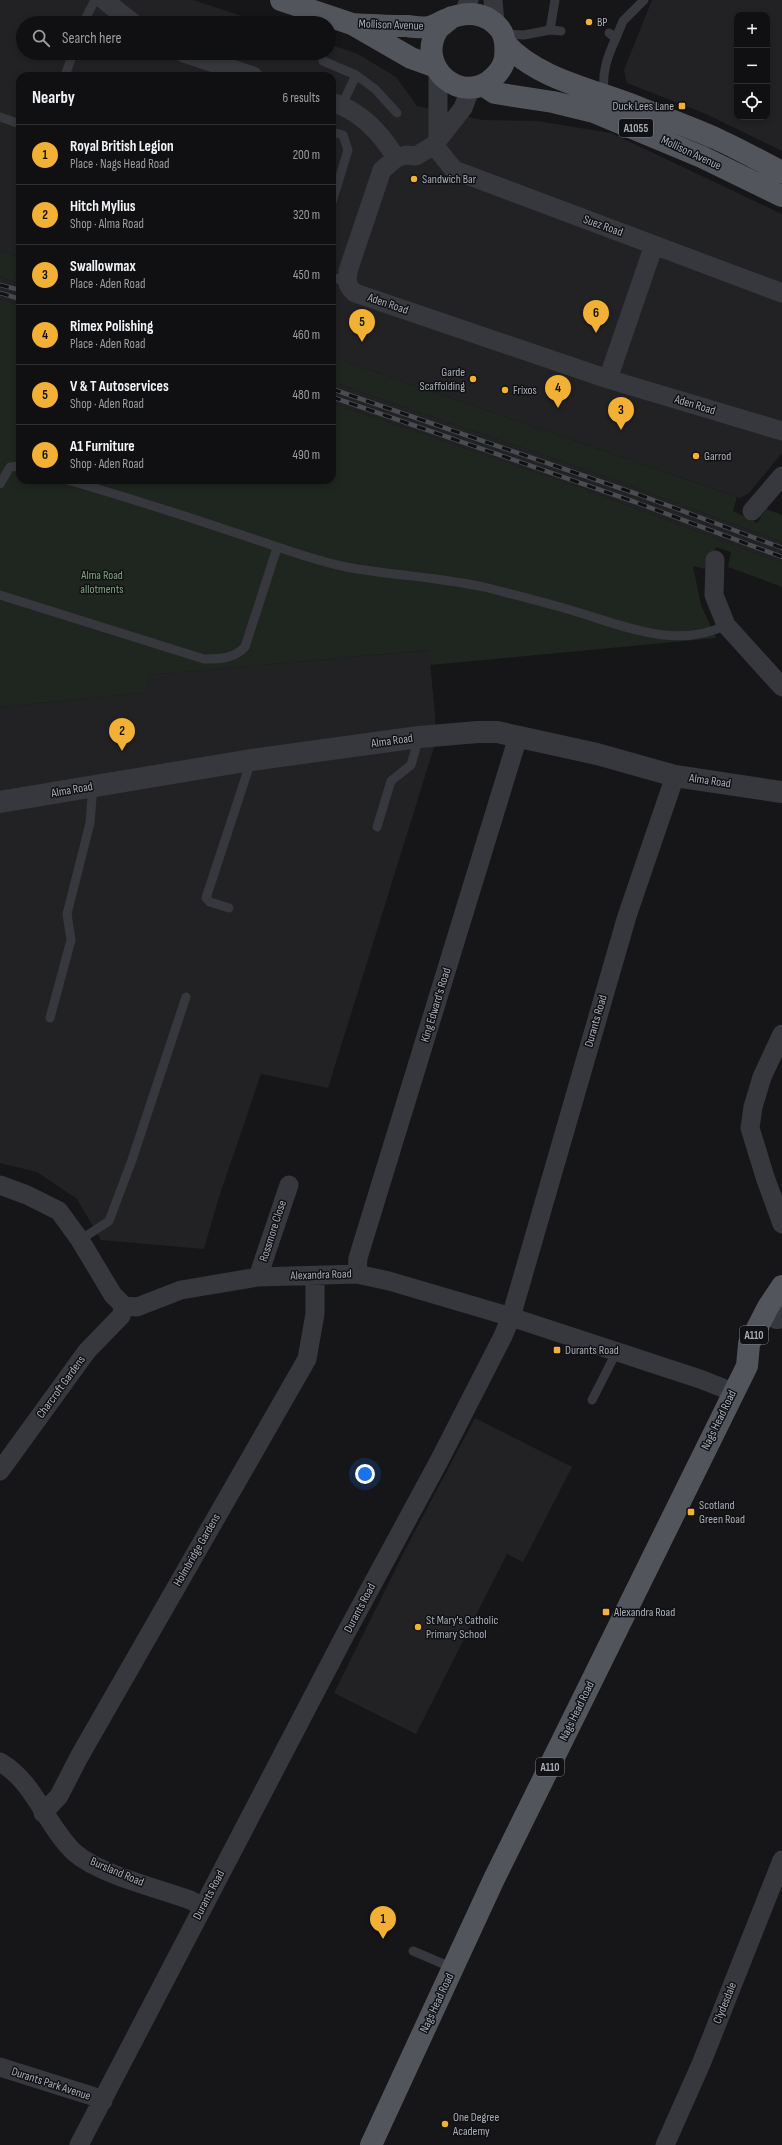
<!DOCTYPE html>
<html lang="en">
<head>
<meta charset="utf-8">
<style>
	:root { --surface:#101012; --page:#19191b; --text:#f1f3f6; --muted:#9c9d9f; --line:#303032; --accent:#f2b134 }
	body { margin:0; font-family:"Sofia Sans Condensed",sans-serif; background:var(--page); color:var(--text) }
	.controls { position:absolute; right:12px; top:12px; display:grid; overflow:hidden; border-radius:8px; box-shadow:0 2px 6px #0003 }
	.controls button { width:36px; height:36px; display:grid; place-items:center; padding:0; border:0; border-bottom:1px solid var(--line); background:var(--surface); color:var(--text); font:20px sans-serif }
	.you { position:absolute; left:365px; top:1474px; width:14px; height:14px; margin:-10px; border:3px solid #fff; border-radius:50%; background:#1a73e8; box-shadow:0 0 0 6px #1a73e833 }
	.badge { display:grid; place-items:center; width:26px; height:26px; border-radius:50%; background:var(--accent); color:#111; font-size:13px; font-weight:700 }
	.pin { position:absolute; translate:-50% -33px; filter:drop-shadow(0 1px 2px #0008) }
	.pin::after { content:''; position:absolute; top:21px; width:14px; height:12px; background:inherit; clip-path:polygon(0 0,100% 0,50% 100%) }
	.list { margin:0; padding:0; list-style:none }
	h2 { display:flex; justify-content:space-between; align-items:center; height:52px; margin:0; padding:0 16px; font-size:17px }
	h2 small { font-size:13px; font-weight:400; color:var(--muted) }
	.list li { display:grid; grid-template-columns:26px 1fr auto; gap:12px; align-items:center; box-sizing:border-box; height:60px; padding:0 16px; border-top:1px solid var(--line) }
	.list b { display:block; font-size:15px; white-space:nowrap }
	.list p { margin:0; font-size:13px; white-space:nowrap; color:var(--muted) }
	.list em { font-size:13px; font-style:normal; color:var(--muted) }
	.icon { flex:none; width:22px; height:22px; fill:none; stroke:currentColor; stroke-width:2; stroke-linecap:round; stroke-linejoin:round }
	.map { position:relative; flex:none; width:782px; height:2145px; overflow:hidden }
	.search { position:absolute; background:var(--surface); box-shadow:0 2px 6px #0003; left:16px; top:16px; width:320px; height:44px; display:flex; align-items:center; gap:10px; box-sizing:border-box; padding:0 14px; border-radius:22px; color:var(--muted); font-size:15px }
	.panel { position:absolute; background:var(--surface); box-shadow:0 2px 6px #0003; left:16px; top:72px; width:320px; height:412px; border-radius:12px }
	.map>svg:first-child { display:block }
	.built { fill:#222225; fill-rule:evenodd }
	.green { fill:#1e261f }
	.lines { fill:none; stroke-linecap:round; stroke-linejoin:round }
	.service { stroke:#37383d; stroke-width:9 }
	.minor { stroke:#37383d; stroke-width:19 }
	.tertiary { stroke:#37383d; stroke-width:22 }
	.primary { stroke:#53555c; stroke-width:22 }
	.rail-casing { stroke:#4a4c52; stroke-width:4.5 }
	.rail { stroke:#111113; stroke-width:3; stroke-dasharray:9; stroke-linecap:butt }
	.poi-dot { fill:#f2b134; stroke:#111113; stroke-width:1.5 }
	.labels { text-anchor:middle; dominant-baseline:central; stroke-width:3; stroke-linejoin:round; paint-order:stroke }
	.shield { fill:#111113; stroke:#7b7e86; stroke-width:1 }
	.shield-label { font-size:11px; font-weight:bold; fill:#a8adb8 }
	.poi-label { font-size:12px; fill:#a8adb8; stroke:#111113; text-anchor:start }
	.street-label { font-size:12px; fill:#a8adb8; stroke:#111113 }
	.park-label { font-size:12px; fill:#7fa381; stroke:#111113 }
</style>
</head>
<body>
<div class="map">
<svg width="782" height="2145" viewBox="0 0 782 2145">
	<rect width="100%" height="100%" fill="#161618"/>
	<path class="built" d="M0,0H193L263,23H23V53H329V44L358,54L396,77L417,106L483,120L537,121L611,133L782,214V453L749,493L740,498L332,357V76H20V257L0,251Z
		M652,0H782V151L706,114L627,83L624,70ZM737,15H767V117H737Z
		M0,277L20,283V305L0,299Z
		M332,382L593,472L782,542V563L573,485L332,403Z
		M429,650L435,715V744L328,1088L261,1074L218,1200L204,1249L101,1240L77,1199L37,1172L0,1163V707L148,692L146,675Z
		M475,1418L572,1467L523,1562L507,1554L416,1734L334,1693L405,1550Z"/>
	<path class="green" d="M0,251L20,257V283L0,277Z
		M0,299L20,305V480H332V403L573,485L782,563V587L728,567L731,552L716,547L705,569L693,566L701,605L716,638L430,665L428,650L147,675L148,692L0,707Z
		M332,357L737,497L733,511L757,523L766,509L782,515V542L593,472L332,382Z"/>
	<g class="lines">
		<path class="service" d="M83,23L95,0
			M550,30L555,0
			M503,34L524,35L550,30L561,31
			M616,38L623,21L644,0
			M323,61L356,75L375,89L397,113
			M65,76L73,53
			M604,93C602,72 607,57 616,38L609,33
			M342,105L356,75
			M0,117L20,124
			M332,132L343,135L348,150L332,202
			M332,277L347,282
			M68,480C129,498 189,517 248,537C281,548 312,560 346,567C394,576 443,577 492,589C519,596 547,603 574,611C624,626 677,650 726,625
			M0,484L10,467L20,466
			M0,595L204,659C220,659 233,659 245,647L277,548
			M377,827L391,781L411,765L419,737
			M229,908L210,902L206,898L251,761
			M50,1018L71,940L67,914L90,823L93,786
			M80,1240L109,1221L132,1160L186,997
			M592,1400L616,1353
			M413,1951L453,1968"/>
		<path class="minor" d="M104,0L133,23
			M493,0L495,23
			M464,13L469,0
			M184,53L253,76
			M471,87L463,108L434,145L416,156L406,155L396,158L382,170L348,271C347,280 346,286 355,293L608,379L782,431
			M332,102C360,111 381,133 396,158
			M438,140V73
			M434,145L454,170L782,293
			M608,379L654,245
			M752,511L782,476
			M715,560L714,595L726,625L782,687
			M0,1185L27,1195L59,1211L80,1240L113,1295L124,1306L137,1307L181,1290L258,1277L357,1274L389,1281L511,1317L700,1379L733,1392
			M782,1224L765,1177L750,1128L753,1107L762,1077L782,1034
			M357,1274L358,1258L518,737
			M258,1277L289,1185
			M0,1471L87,1351L121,1316L124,1306
			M0,1762C35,1782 46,1826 75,1853C101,1875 157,1888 190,1900L203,1907
			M43,1813L59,1796L79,1757L307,1359L315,1314V1276
			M0,2067L92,2096L103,2101
			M79,2145L346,1633L439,1461L503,1336L511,1317L627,916L675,776
			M665,2145L701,2064L782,1860"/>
		<path class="tertiary" d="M0,802L251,760L419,737L478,732H497L597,754L675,776L782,792
			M777,1318L782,1317"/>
		<path class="primary" d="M281,0L352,24L411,58L436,67
			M352,24C371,25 389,26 407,26C414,27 422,28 428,27C434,26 440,22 445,20C466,11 485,11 500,29C506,37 506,48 505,58C504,65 499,72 494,77C462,108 414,66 438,29C442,25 448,21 452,17
			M505,43C537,79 592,89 635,106C662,117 690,127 717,139C739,149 760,161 782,172
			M483,85L495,93L553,102L594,112L702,157L782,196
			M371,2145L494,1879L747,1366L749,1344L768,1307L782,1286"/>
		<defs>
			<path id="rail" d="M0,285L20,290
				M0,293L20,299
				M332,389L637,494L782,548
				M332,397L635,502L782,557"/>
		</defs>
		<use href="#rail" class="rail-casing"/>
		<use href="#rail" class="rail"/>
	</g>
	<g class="poi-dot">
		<circle cx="589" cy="22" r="4"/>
		<rect x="678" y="102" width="8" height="8" rx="2"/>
		<circle cx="414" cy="179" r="4"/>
		<circle cx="473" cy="379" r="4"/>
		<circle cx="505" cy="390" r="4"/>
		<circle cx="696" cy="456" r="4"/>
		<rect x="553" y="1346" width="8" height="8" rx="2"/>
		<rect x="687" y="1508" width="8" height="8" rx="2"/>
		<rect x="602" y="1608" width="8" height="8" rx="2"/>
		<circle cx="418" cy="1627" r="4"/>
		<circle cx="445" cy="2124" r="4"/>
	</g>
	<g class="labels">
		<g class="shield">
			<rect x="619" y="119" width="34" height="18" rx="3"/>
			<rect x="740" y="1326" width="28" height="18" rx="3"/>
			<rect x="536" y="1758" width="28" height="18" rx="3"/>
		</g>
		<g class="shield-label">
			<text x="636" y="128">A1055</text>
			<text x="754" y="1335">A110</text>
			<text x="550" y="1767">A110</text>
		</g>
		<g class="poi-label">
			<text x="597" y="22">BP</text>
			<text x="674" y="106" text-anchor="end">Duck Lees Lane</text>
			<text x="422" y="179">Sandwich Bar</text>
			<text x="465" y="372" text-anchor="end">Garde<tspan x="465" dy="14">Scaffolding</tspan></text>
			<text x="513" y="390">Frixos</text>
			<text x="704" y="456">Garrod</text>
			<text x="565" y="1350">Durants Road</text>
			<text x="699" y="1505">Scotland<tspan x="699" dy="14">Green Road</tspan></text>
			<text x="614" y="1612">Alexandra Road</text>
			<text x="426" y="1620">St Mary's Catholic<tspan x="426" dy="14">Primary School</tspan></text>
			<text x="453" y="2117">One Degree<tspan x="453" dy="14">Academy</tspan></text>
		</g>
		<g class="street-label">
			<text transform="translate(391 25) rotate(2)">Mollison Avenue</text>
			<text transform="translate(691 153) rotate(25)">Mollison Avenue</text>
			<text transform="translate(603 226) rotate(20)">Suez Road</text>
			<text transform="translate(388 304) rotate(19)">Aden Road</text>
			<text transform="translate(695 405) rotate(17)">Aden Road</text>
			<text transform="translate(392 741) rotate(-8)">Alma Road</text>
			<text transform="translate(710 781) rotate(8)">Alma Road</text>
			<text transform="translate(72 790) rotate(-10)">Alma Road</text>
			<text transform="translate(436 1005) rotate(-73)">King Edward's Road</text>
			<text transform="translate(596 1021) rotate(-74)">Durants Road</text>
			<text transform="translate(273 1231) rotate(-72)">Rossmore Close</text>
			<text transform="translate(321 1275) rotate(-2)">Alexandra Road</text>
			<text transform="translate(61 1387) rotate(-54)">Charcroft Gardens</text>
			<text transform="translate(719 1420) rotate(-64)">Nags Head Road</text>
			<text transform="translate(197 1550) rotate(-60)">Holmbridge Gardens</text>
			<text transform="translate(360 1608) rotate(-62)">Durants Road</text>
			<text transform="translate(577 1711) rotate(-64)">Nags Head Road</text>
			<text transform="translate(117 1872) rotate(23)">Bursland Road</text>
			<text transform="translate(209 1895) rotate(-62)">Durants Road</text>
			<text transform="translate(437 2003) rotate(-65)">Nags Head Road</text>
			<text transform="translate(725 2003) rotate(-68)">Clydesdale</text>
			<text transform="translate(51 2084) rotate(18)">Durants Park Avenue</text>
		</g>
		<g class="park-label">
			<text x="102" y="575">Alma Road<tspan x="102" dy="14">allotments</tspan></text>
		</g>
	</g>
</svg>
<div class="controls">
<button>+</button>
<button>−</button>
<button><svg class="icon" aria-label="locate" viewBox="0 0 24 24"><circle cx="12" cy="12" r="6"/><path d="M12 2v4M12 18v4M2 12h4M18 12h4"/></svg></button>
</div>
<div class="you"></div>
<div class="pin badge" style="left:383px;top:1939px">1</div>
<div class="pin badge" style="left:122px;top:751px">2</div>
<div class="pin badge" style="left:621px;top:430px">3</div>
<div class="pin badge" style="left:558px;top:408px">4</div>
<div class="pin badge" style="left:362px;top:342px">5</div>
<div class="pin badge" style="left:596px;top:333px">6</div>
<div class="search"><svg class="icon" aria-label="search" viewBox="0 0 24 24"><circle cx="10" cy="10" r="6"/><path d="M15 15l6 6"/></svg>Search here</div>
<section class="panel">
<h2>Nearby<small>6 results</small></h2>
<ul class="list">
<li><span class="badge">1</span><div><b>Royal British Legion</b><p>Place · Nags Head Road</p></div><em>200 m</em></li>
<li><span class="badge">2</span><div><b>Hitch Mylius</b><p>Shop · Alma Road</p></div><em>320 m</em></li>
<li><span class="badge">3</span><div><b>Swallowmax</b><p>Place · Aden Road</p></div><em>450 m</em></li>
<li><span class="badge">4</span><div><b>Rimex Polishing</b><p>Place · Aden Road</p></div><em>460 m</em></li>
<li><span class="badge">5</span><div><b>V &amp; T Autoservices</b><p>Shop · Aden Road</p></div><em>480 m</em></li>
<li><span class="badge">6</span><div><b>A1 Furniture</b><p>Shop · Aden Road</p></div><em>490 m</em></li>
</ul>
</section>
</div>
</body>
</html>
